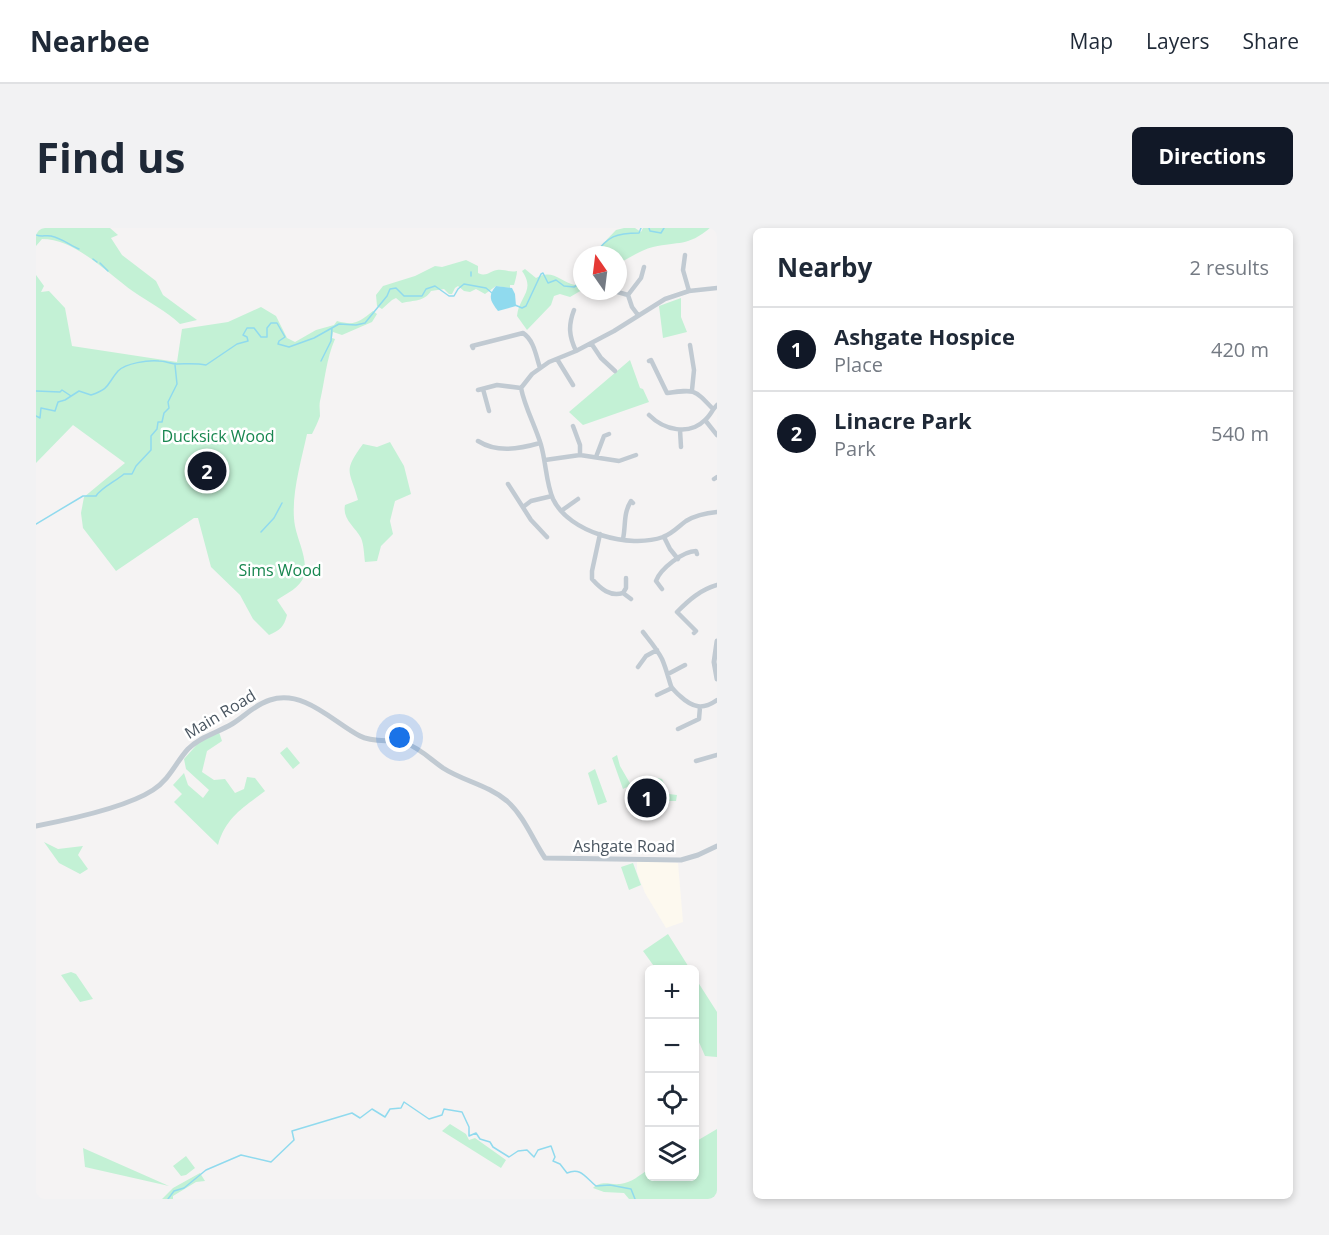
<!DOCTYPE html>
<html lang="en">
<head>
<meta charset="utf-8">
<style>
	:root { --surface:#fff; --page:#f2f2f3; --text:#1f2937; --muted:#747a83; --line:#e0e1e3; --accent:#111827 }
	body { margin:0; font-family:"Open Sans",sans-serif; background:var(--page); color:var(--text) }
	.controls { position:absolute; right:18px; bottom:18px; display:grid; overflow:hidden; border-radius:9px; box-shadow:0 3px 9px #0003 }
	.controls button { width:54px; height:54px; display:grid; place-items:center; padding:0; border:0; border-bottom:2px solid var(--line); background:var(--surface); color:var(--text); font:30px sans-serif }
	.compass { position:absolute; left:537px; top:18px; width:54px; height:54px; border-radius:50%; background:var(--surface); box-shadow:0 3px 9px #0003; rotate:346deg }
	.you { position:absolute; left:364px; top:510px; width:21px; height:21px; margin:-15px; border:4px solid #fff; border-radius:50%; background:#1a73e8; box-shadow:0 0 0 9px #1a73e833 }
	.badge { display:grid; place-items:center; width:39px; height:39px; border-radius:50%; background:var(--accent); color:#fff; font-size:20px; font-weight:700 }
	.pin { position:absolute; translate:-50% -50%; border:3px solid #fff; box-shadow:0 2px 6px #0006 }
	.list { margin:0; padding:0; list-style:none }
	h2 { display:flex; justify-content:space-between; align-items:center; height:78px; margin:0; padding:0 24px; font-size:26px }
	h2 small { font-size:20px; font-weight:400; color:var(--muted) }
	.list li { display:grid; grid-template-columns:39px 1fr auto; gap:18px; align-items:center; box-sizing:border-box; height:84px; padding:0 24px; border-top:2px solid var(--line) }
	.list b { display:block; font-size:22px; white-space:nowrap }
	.list p { margin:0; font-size:20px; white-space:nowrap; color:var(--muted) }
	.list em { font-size:20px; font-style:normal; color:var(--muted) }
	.icon { flex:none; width:33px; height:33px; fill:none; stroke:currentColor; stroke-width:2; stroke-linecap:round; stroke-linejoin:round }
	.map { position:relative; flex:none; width:681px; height:971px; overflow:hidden; border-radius:9px }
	header { display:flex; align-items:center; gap:36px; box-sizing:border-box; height:84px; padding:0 30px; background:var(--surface); border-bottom:2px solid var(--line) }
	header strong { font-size:28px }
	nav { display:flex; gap:33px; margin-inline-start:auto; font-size:21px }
	.intro { display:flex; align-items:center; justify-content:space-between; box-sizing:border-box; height:144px; padding:0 36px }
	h1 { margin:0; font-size:42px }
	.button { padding:15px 27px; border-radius:9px; background:var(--accent); color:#fff; font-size:21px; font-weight:700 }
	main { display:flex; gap:36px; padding:0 36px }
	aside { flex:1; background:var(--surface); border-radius:9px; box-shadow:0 3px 9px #0003 }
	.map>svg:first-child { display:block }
	.commercial { fill:#fdf9ef }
	.green { fill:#c3f1d5 }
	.water { fill:#90daee }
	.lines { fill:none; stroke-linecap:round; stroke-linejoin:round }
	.stream { stroke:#90daee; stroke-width:1.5 }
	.minor { stroke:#c1cad2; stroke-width:4.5 }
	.tertiary { stroke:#c1cad2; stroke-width:5 }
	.labels { text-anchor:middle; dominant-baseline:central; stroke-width:5; stroke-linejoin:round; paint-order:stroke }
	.park-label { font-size:16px; fill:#17864f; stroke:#fff }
	.street-label { font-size:16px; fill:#4a5661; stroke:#fff }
</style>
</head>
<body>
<header>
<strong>Nearbee</strong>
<nav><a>Map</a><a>Layers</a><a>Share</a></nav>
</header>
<div class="intro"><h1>Find us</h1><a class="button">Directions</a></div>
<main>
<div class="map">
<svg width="681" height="971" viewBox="0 0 681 971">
	<rect width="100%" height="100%" fill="#f5f3f3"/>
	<path class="commercial" d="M601,633L642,635L647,694L630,700L609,665L601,644Z"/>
	<path class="green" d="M0,0H74L82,7L75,10L86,27L120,53L127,67L161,92L144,96C130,83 114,75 98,64C72,46 40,11 6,11L0,18Z
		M588,0H599L605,4L607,0H674C651,19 643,13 617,19C605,22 593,30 582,36V27H556L580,2Z
		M430,32L442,38V45C451,49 452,44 461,42C468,41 474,45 481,43C481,47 479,53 478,57H474V60L460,58L449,66L440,61L434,64L428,63L422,58L419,60L416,66H413L408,61L395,63C388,74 378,72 366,75L360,70L356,72L346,81L341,78L340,67L347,58L379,48L399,38L406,39Z
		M546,35V62L534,69L524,66L518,68L515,77L491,102L481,88C483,68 500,63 486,43L489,41L500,50C516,40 525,54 539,57L545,46Z
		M0,47L8,58L5,64L13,63L29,80L36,118L141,134L146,101L192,94L225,79L240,88L251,110L259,114L280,102L298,97L301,93C319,98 323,94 337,83L341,86L336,94L306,107L297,104L296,110L299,111C290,132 289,152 284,173C283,178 284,183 284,188C282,194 279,200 276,206H271C265,234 254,270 259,298C262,314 272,330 268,348C264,360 251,365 241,372L251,387C248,399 244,402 233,407L217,391L204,367L175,339L162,290H158L80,343L47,300L45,285L48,269L89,235L37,197L0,235Z
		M645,70V89L651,104L627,110L623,78Z
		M594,132L604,160L607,161L613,174L547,197L533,184Z
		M354,214L368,238L375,266L359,273L354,293L357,306L345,318L341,333L329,334C328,327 328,317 325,310C319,299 306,291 309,277L322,272C314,242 306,245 327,216L341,219Z
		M183,504L186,513L171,523L166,544L178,552L189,551L199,565L208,561L211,549L219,550L229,563C207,580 190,589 182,617L138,574L146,566L137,557L148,545L152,557L167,570L173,562L150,541L148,531L165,512Z
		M251,519L264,535L257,541L244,525Z
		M581,527L584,538L595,557L587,561L576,530Z
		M559,541L571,574L562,577L552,545Z
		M622,550L626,551L633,566L641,567L640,573H628V567L619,552Z
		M8,614L22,621L47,618L42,627L52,641L44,646L23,635Z
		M597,635L605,657L593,662L585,639Z
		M632,706L654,741H620L607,723Z
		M35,744L40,746L57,771L44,774L25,747Z
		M658,748L681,784V829L669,828L659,805Z
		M414,896L430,906L433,912L439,910L470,932L465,940L406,903Z
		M681,901V971H593L588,965L568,964L557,960C566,952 573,957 584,956C595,955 604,947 613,941L614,948H658L659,914Z
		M47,920L133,958L49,939Z
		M150,928L159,940L150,947L145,948L137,938Z
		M164,945L169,953L160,954L137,968V971H126L137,960Z"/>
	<path class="water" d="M460,58L476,60L479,66L480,78L462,83C455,74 451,68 460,58Z"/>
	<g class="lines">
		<path class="stream" d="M613,0L614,3L625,5L628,0
			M0,7C6,9 9,7 15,8C25,10 34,17 43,21
			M558,27C572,8 580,5 603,5L605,0
			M57,31L61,34
			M64,35L72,43
			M435,44V48
			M479,77L486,80L490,78L505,46L507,45L512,55L520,52L528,58L538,59L546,54
			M285,133L295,113L296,100
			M0,163L24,164L26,162L35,168
			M0,188L4,190L5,180L19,183L22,174L29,172L43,163L55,167C75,160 70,157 82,143C90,135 112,132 123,133C129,133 135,136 141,136C151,136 160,135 170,137L201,116L212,113L211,109L207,107L211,100H218L225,109H231V100L235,95H241L249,109L243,113L242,116L253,119L278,110L303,96L320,97L329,95L351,68L354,61L360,60L368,68H386L390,61L399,58L413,68H418L422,61L428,56L450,60L456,65
			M0,296L47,268H60C65,260 80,253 88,246H96L100,238L115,222V208L121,201L122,194H126L128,185L133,180L132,174L141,156L139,137
			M225,304L238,290L246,275
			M132,971L138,963L148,960L170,942L205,927L235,934L258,912L256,903L316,885L324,890L336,881L349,889L354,881L365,880L368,874L393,891L406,887L408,881L426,884L433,899V908L440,905L444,911L454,914L457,919L473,929L482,923L491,922L498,929L502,922L515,918L519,929L517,933L524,936L531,945C545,939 549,949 560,958L574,957L595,961L599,971"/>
		<path class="minor" d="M649,27L647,42L653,63
			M681,60L653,63L629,71L578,103L540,123L513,134L496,146L485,160C489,180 499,197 505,217C510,234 510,255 517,271C533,305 594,321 627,309C636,306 643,298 650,293C660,287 670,285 681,284
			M578,63L592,67
			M538,82C532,98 533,108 540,123
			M602,87L596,79L592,67L605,50L608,39
			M555,115L565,130L579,143
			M654,117L658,142L656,162
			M437,120L436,118L487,105C498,112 500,128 504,140
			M521,131L537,157
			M613,133L615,132L631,165C659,161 658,161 677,181
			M447,161L453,183
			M442,162L461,157L485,160
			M613,187C628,202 653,208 669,192C674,188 676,182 681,177
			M669,192L681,207
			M537,198L544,217V227
			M644,202L645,219
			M442,213C461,225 483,221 504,215
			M560,229L568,208L573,206
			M509,232L544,227L583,233L600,227
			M678,251L681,249
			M472,256L495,292L511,309
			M487,279L495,273L516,268
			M525,283L542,271
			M564,306L556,343V351C565,361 574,369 587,365L595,371
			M628,309L634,321L642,331
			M587,311C590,297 587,286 595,273L597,275
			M626,361L620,353C624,341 647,323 660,323L661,326
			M587,365L590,360V350
			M607,404C614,413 621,421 626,431C630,440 632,449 635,458C637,462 641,465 644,468C657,480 667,482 681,472
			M658,405L660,403L641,384C653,372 664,362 681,357
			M602,439L610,428L621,422
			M632,446L649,437
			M621,467L636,460
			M642,501L663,491L664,479
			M660,533L681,527"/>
		<path class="tertiary" d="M681,413L678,434L681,451
			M0,598C31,592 91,579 117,562C134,551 140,534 152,521C165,508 181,505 196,496C209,488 218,477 234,472C268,461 297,494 324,508C337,515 355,511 369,515C384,520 394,531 407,540C427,553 452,557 471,573C488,588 497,612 509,630L645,632L662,627L681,618"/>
	</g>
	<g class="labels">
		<g class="park-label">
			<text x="182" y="208">Ducksick Wood</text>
			<text x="244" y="342">Sims Wood</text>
		</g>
		<g class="street-label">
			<text transform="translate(184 486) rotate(-31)">Main Road</text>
			<text x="588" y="618">Ashgate Road</text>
		</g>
	</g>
</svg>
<div class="controls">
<button>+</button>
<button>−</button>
<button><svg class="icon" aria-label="locate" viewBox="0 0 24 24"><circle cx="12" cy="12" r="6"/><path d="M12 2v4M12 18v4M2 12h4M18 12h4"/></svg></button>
<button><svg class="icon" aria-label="layers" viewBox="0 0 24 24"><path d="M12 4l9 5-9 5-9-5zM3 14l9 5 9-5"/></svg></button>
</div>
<svg class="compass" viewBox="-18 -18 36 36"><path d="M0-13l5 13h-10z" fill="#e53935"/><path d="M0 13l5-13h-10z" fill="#747a83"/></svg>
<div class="you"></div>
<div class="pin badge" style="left:611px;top:570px">1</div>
<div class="pin badge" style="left:171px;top:243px">2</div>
</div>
<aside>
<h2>Nearby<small>2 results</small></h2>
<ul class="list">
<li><span class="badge">1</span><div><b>Ashgate Hospice</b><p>Place</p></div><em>420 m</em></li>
<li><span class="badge">2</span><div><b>Linacre Park</b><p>Park</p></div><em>540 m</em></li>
</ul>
</aside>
</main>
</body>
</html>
